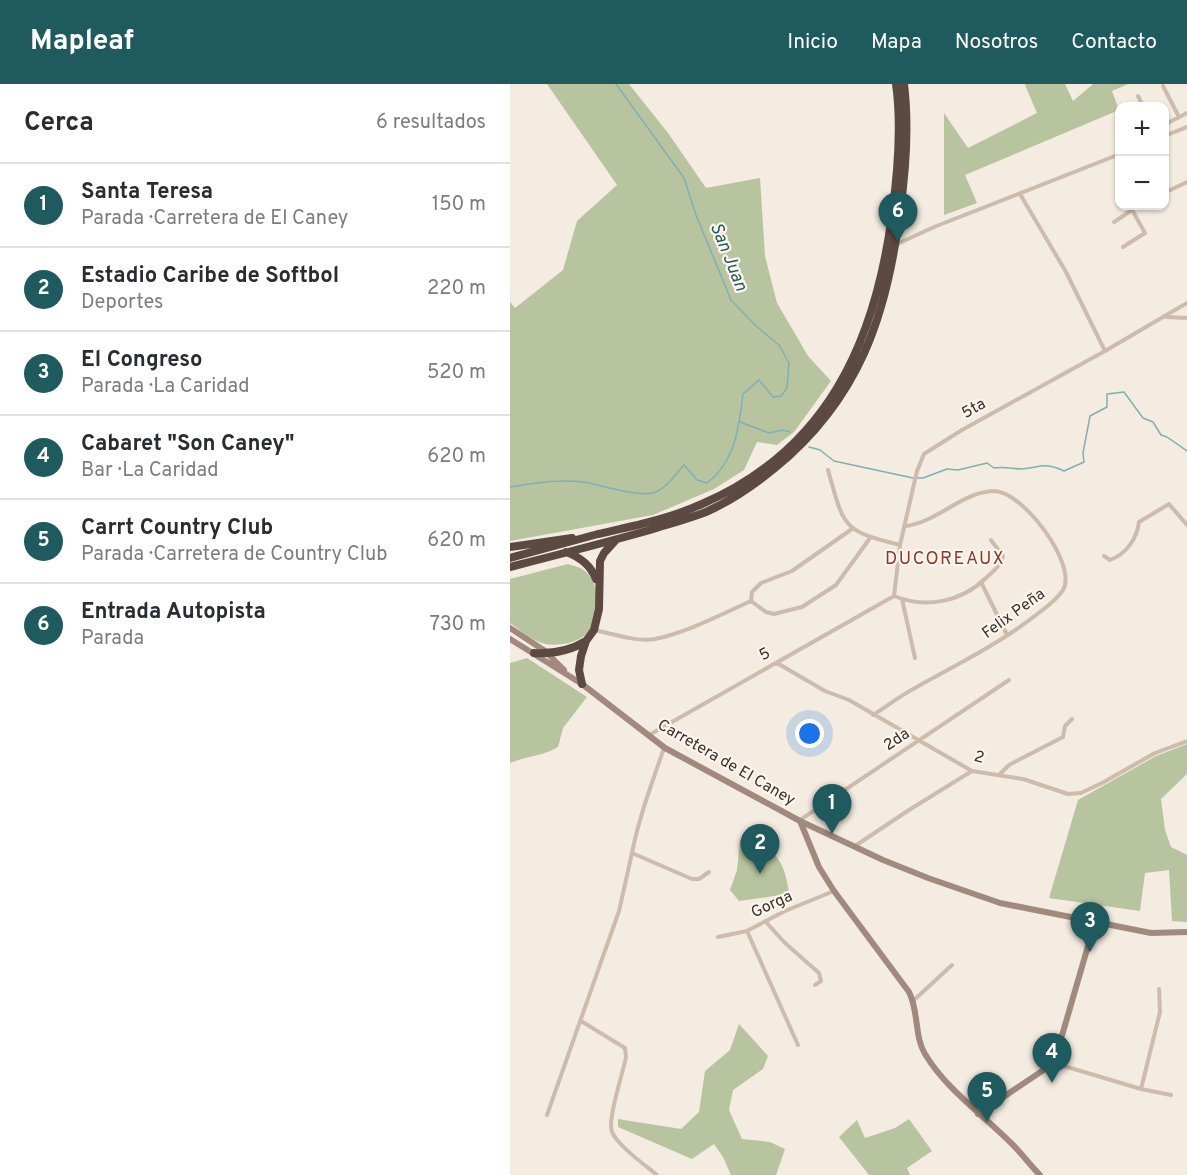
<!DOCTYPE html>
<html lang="es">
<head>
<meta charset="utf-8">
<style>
	:root { --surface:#fff; --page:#f7f7f7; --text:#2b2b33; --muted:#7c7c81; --line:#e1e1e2; --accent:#1f5a5e }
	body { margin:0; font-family:Overpass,sans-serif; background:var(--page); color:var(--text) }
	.controls { position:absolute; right:18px; top:18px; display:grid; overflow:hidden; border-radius:12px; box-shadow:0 2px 4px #0004 }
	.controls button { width:54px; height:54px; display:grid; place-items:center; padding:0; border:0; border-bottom:2px solid var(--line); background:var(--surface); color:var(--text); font:30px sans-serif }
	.you { position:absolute; left:300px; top:650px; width:21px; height:21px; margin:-15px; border:4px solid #fff; border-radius:50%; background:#1a73e8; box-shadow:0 0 0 9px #1a73e833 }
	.badge { display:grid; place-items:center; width:39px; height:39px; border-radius:50%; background:var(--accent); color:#fff; font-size:20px; font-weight:700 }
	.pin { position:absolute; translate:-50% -50px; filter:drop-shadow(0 2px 3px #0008) }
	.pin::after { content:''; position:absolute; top:32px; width:21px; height:18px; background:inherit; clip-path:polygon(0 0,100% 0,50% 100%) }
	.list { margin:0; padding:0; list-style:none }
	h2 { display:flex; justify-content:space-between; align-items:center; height:78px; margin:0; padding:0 24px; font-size:26px }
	h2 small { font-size:20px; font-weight:400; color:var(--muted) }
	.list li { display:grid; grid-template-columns:39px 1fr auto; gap:18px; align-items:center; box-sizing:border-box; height:84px; padding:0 24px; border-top:2px solid var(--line) }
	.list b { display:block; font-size:22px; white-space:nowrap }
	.list p { margin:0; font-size:20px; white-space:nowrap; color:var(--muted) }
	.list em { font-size:20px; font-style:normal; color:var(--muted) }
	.map { position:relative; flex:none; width:677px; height:1091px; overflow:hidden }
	header { display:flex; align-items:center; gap:36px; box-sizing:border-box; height:84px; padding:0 30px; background:var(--accent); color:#fff }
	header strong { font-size:28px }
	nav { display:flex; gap:33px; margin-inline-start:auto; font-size:21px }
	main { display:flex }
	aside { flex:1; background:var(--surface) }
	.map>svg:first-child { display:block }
	.green { fill:#b8c4a0 }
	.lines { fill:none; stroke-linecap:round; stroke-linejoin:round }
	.stream { stroke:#7fb0b2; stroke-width:1.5 }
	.street { stroke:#cdbbac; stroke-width:4 }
	.secondary { stroke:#a18a7d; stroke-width:6 }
	.highway { stroke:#5c4a42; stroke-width:8 }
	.labels { text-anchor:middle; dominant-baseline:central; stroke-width:4.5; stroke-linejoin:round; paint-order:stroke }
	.street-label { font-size:16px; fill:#3b302b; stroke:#fbf5ee }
	.water-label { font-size:18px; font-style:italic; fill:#1f5a5e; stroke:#fbf5ee }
	.neighbourhood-label { font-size:18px; letter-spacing:1.5px; fill:#8c3b22; stroke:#fbf5ee }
</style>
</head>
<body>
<header>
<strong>Mapleaf</strong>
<nav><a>Inicio</a><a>Mapa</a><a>Nosotros</a><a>Contacto</a></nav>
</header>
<main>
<aside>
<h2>Cerca<small>6 resultados</small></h2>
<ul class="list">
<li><span class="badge">1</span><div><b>Santa Teresa</b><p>Parada · Carretera de El Caney</p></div><em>150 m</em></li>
<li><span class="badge">2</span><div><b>Estadio Caribe de Softbol</b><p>Deportes</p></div><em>220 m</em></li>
<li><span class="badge">3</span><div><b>El Congreso</b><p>Parada · La Caridad</p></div><em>520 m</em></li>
<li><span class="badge">4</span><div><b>Cabaret &quot;Son Caney&quot;</b><p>Bar · La Caridad</p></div><em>620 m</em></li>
<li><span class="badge">5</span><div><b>Carrt Country Club</b><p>Parada · Carretera de Country Club</p></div><em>620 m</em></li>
<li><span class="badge">6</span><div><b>Entrada Autopista</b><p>Parada</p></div><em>730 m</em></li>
</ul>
</aside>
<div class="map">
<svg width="677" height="1091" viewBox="0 0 677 1091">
	<rect width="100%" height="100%" fill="#f4ebe1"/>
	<path class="green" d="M37,0H119L158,49L196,104L250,94L255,172L267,219L298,272L321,297L284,348L267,361L247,358L234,386L204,405L143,431L0,457V218L5,224L53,186L67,137L107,101Z
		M516,0H555L563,17L583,0H618L602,7L609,26L455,91L467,119L434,131V29L458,64L527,29L515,1Z
		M58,480C63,482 71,483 75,487C92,501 91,535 76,550C66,560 44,563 32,559C21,556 9,545 0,539V495Z
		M17,574L77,613L53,644L48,663C34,672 16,672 0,679V579Z
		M677,660V690L651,715L655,746L661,763L677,771V838L662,837L659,786L635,789L630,827L539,814L568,716L646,672Z
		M230,756C264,761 275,776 279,810L229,817L220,806L227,786Z
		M229,940L258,972L253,985L223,1006L219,1026L232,1055L260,1058L275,1065L266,1091H221L213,1073L204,1060L182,1075L108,1043V1035L171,1045L189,1028L195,987L220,966Z
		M399,1035L422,1067L397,1084L400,1091H359L329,1053L347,1036L355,1054L385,1044Z"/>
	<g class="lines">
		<path class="stream" d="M230,338L259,349L272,346L280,348
			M299,363L310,366L324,377L403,394
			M407,394H413L437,385L448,386L477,379L484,384C494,382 503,385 512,385C531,383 536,378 554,387L574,378L573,369L580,332L597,323V310L614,308L633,334L643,338L651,351L657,353L677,367
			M0,403C25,399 49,395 74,398C90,401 129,413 143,409C156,405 165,391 174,381L187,396L197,399C225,378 229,344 233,310L249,296L263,313L271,312L277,304L279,279L269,261L246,242L221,216L186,131L174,94L106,0"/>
		<path class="street" d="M653,2L669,33
			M628,12L633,22
			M654,41L677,29
			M654,52L677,43
			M654,109L677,98
			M510,110L556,188L595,267
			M604,138L622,126
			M387,160L424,143L610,70
			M613,163L635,149L621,124L622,122
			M656,233L677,234
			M318,386C334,442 331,447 390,461
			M594,472L600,476C616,470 627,455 629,438L659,420L677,441
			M471,498L497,551
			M384,512L390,461L407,387L414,370L452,346L595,267L677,219
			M384,512C416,525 451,518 476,494C484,487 490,482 493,472L481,456
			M392,515L405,574
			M241,517L256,528L264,530L292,523L326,501L360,454
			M241,517L242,508L251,499L282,487L342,445
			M85,546C103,550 126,558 145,555C176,549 212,530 241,517
			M267,579L315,607L339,616L462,687L513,695L558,710L571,709L592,699L645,669L677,657
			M363,631C377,622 390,612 405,604C446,581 489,560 526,531C535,524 547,516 553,506C568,481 513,407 484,407C451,408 428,438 396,442
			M139,651L384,512
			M490,690L499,681L553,653L555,642L562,635
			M290,736L499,596
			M345,762L399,726L462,687
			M122,769C129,733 142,699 154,664
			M255,837L275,859L309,889L311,897L305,901
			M237,847L288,961
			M208,853L237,847L275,827L324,807
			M403,917L442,881
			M71,937L115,964L116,973C113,989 97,1036 102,1048C108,1062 135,1081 147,1091
			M544,979L631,1005L661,1011
			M631,1005L650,928L649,905
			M37,1031L109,827L122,769L182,795H189L199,788"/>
		<path class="secondary" d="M0,544L35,567L54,586
			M0,555L72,600L155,664L290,737L373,776L418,794L490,819L641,849L677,848
			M290,737L309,783L324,807L399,908C409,927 404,952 415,970C436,1005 471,1029 499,1057C510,1067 519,1080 530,1091
			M468,1030L544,979L585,838"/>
		<path class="highway" d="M0,463L62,454
			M56,468C70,473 81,482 86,495
			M0,474C29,466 58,458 88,450C123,442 159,435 192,420C317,366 365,259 382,131C388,88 392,43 386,0
			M0,483C47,471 94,459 140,446C159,440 178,435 196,428C221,417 244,401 265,384C349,315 377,232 390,127C396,85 399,42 394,0
			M24,569C42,570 60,567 76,557
			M72,600L69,586L71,572L76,557L84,546L89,525L90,477L94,469L105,457"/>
	</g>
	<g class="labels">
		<g class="street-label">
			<text transform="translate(464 325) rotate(-29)">5ta</text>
			<text transform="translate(504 530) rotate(-36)">Felix Peña</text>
			<text transform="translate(255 571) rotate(-28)">5</text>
			<text transform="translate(387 656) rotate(-34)">2da</text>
			<text transform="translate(469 674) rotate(15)">2</text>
			<text transform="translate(216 679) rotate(30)">Carretera de El Caney</text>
			<text transform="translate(262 821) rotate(-25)">Gorga</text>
		</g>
		<g class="water-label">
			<text transform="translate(218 173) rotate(68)">San Juan</text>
		</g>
		<g class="neighbourhood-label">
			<text x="435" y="475">DUCOREAUX</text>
		</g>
	</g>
</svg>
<div class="controls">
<button>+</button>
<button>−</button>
</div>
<div class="you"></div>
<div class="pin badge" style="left:322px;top:750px">1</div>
<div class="pin badge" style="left:250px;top:790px">2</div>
<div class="pin badge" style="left:580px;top:868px">3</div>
<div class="pin badge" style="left:542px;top:999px">4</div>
<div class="pin badge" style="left:477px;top:1038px">5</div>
<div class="pin badge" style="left:388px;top:158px">6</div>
</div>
</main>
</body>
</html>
